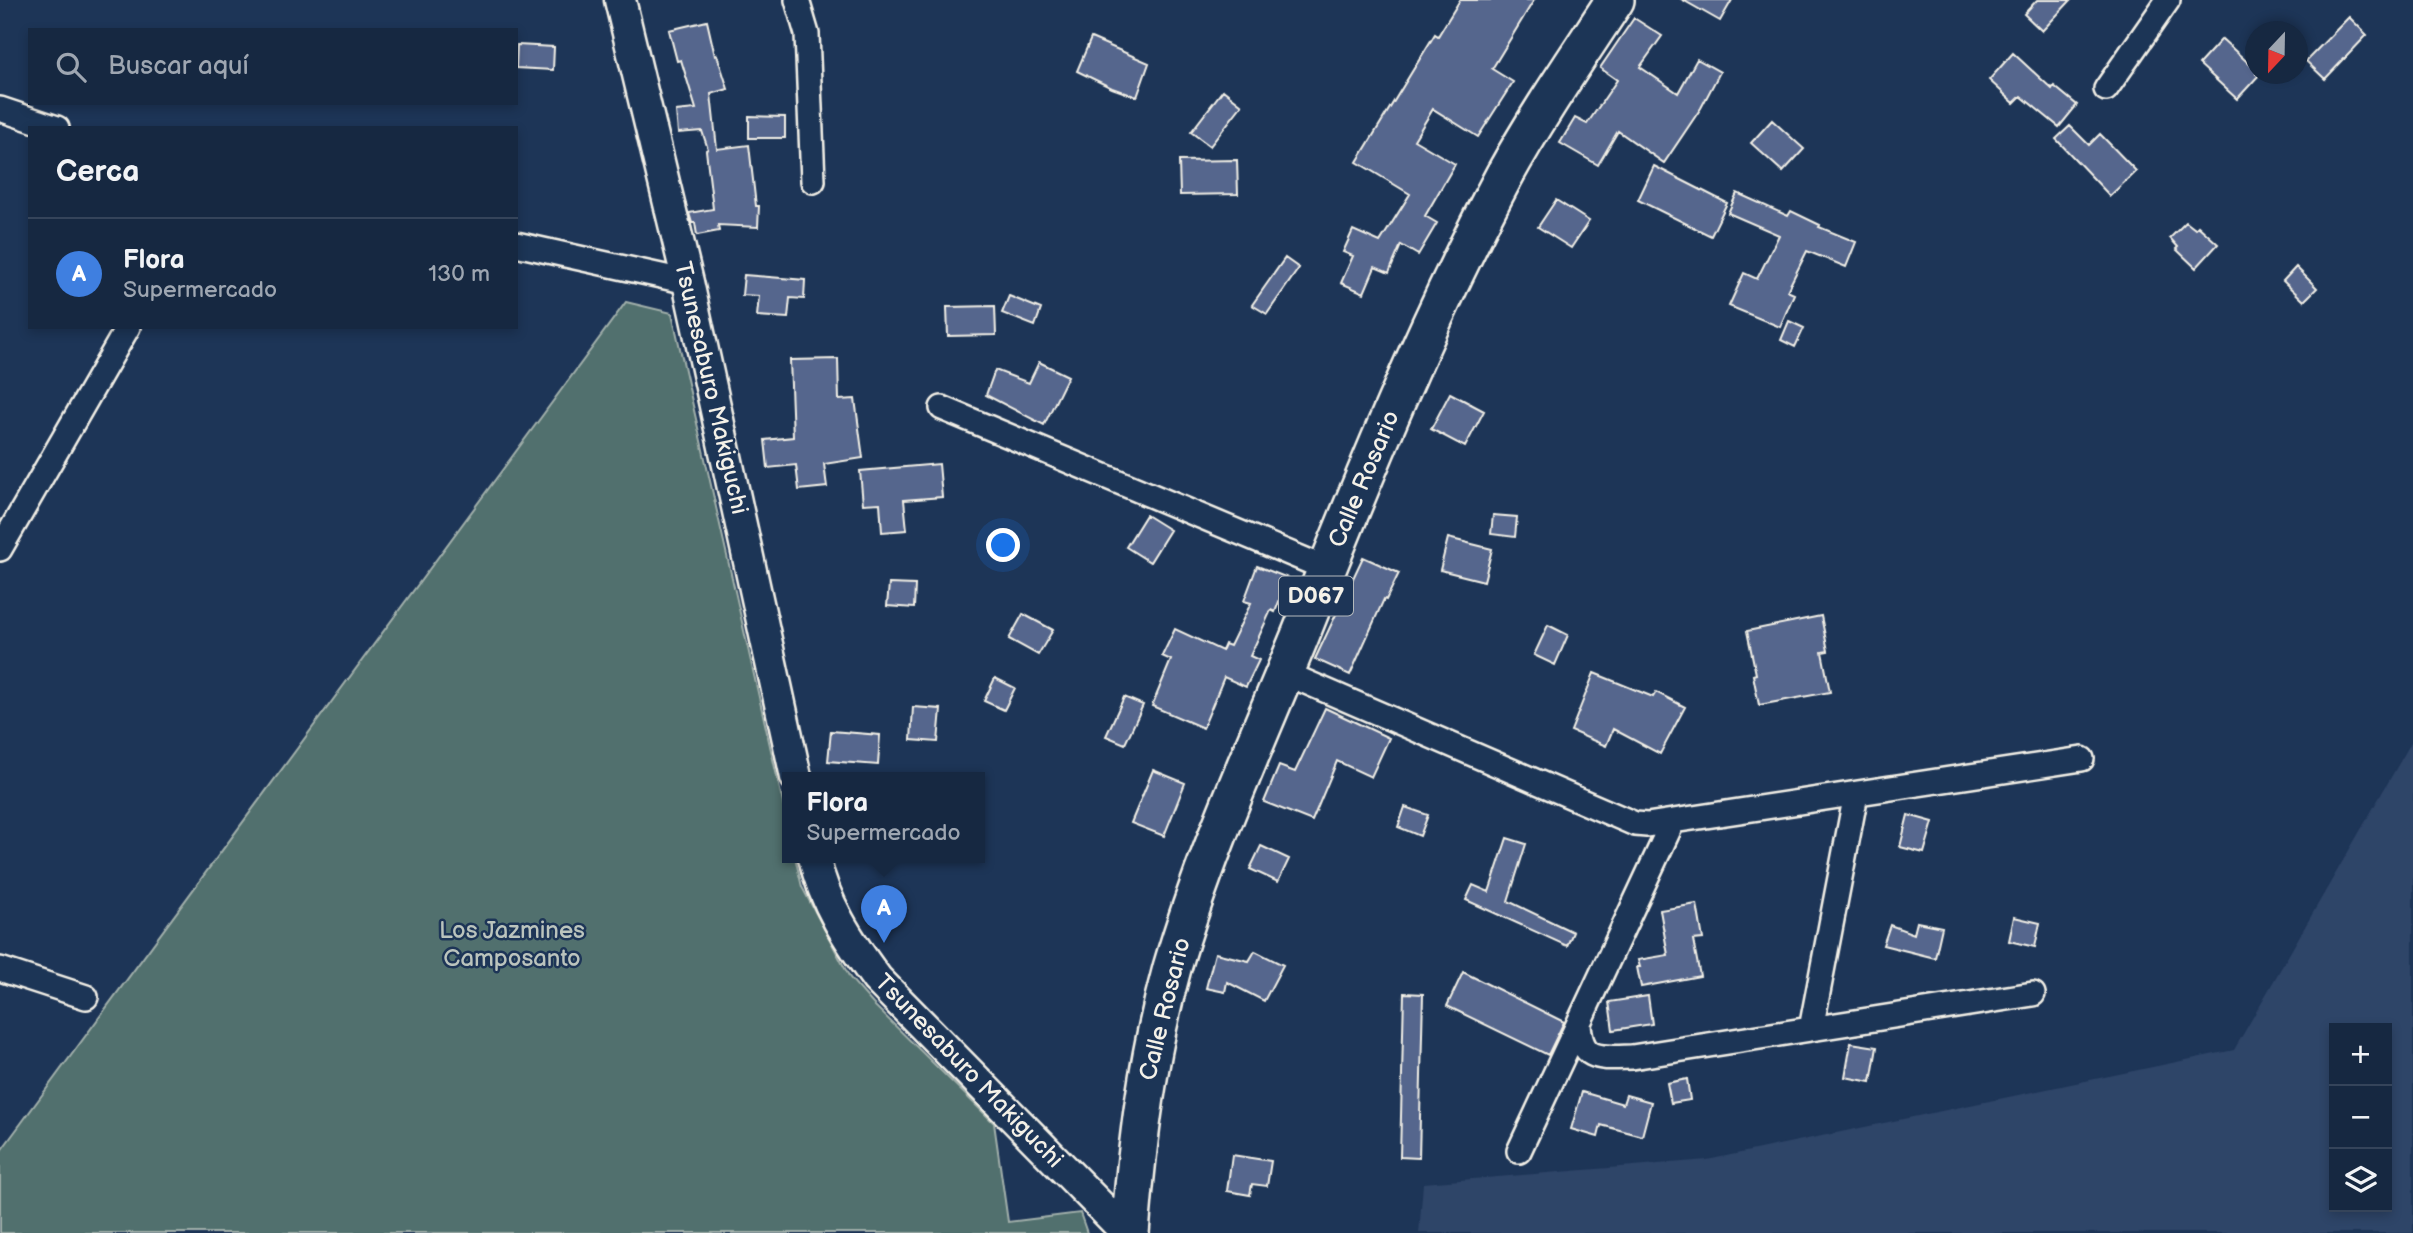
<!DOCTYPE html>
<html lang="es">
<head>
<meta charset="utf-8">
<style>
	:root { --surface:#162841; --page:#1f3048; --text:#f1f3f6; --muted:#9ea6b1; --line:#35445a; --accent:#1a73e8 }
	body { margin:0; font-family:"Balsamiq Sans",sans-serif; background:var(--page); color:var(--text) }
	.controls { position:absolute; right:21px; bottom:21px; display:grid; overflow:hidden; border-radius:0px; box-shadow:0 4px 10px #0003 }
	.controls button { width:63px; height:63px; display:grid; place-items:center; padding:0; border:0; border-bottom:2px solid var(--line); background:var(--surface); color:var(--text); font:35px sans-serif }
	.compass { position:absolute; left:2245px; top:21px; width:63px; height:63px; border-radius:50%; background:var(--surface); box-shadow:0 4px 10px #0003; rotate:202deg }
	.you { position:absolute; left:1004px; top:546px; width:24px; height:24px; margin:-18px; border:5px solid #fff; border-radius:50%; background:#1a73e8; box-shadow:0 0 0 10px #1a73e833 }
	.badge { display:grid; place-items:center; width:46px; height:46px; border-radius:50%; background:var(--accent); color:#fff; font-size:23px; font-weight:700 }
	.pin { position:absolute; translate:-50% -58px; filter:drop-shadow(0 2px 4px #0008) }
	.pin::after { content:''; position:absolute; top:37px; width:24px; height:21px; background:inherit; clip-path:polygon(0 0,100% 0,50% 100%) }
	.popup { position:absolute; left:782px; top:772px; width:203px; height:91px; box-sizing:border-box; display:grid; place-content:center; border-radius:0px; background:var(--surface); filter:drop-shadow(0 2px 5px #0005); font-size:23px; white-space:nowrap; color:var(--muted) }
	.popup b { font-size:26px; color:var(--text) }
	.popup::after { content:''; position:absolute; left:50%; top:100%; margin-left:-14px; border:14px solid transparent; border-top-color:var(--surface) }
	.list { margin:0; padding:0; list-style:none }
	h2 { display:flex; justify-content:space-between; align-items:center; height:91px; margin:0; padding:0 28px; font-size:30px }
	h2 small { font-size:23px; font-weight:400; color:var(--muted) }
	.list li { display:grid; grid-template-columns:46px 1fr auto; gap:21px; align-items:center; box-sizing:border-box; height:112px; padding:0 28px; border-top:2px solid var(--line) }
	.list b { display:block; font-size:26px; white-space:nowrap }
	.list p { margin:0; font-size:23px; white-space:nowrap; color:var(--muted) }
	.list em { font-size:23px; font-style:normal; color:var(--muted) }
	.icon { flex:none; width:38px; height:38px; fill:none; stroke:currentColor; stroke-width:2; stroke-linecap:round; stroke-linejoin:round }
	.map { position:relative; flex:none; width:2413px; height:1233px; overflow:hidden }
	.search { position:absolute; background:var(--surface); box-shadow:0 4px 10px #0003; left:28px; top:28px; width:490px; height:77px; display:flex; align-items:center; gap:18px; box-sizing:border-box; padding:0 24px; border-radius:0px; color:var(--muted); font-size:26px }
	.panel { position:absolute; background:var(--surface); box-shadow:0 4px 10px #0003; left:28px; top:126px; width:490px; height:203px; border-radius:0px }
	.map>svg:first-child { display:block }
	.built { fill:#2e4467; fill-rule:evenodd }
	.green { fill:#516f6e; stroke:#a2b0ab; stroke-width:2 }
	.building { fill:#55668d; stroke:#f4f1e8; stroke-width:2 }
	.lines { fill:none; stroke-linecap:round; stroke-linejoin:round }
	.minor-casing { stroke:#f4f1e8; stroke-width:28 }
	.tertiary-casing { stroke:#f4f1e8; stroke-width:35 }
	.primary-casing { stroke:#f4f1e8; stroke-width:42 }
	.minor { stroke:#1d3557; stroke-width:23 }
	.tertiary { stroke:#1d3557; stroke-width:30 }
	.primary { stroke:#1d3557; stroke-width:37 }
	.labels { text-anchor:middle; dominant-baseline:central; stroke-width:5; stroke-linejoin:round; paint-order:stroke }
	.shield { fill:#1d3557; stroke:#b4b9bc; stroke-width:2 }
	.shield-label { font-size:23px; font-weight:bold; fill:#f4f1e8 }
	.street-label { font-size:24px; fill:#f4f1e8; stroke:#1d3557 }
	.park-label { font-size:24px; fill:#bbc4bd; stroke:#1d3557 }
</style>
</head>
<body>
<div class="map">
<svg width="2413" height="1233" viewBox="0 0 2413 1233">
	<rect width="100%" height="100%" fill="#1d3557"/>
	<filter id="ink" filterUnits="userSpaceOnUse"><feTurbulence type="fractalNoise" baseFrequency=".0143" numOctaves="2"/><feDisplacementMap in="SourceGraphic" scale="14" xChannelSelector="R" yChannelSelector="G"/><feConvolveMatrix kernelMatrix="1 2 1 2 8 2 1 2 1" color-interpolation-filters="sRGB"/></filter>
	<g filter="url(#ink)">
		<path class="built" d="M2413,739V1233H1419L1423,1183L1707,1160L2234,1050ZM2334,1028H2387V1207H2334Z"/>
		<path class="green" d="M626,302L672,313L788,825V857H795L802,887L850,978L873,1004L994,1123L1008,1222L1080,1213L1087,1233H0V1152Z"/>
		<path class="building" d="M1460,0H1534L1492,69L1513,82L1478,137L1433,109L1414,140L1455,164L1425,216L1437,223L1418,255L1401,245L1389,273L1375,267L1364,293L1341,283L1353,256L1343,252L1353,230L1380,242L1410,194L1357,162L1435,34L1438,36Z
			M1683,0H1732L1720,21Z
			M2037,0H2071L2042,31L2024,14Z
			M2349,17L2367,35L2325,79L2306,61Z
			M1634,18L1662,36L1640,67L1678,93L1697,59L1720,72L1701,108L1664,163L1618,131L1598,165L1560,143L1575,118L1587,124L1617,80L1600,68Z
			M707,21L715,56L717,55L728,89L711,94L717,149L749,145L756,206H759L758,227L718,225L719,231L697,235L695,223H692L689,213L713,209L706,150L708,149L702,131L678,133L676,111L696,109L681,60L677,61L669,30Z
			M1091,38L1149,63L1137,97L1112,88L1077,71Z
			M2222,39L2256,70V74H2260L2237,99L2199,64Z
			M517,45L554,47L553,70L516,68Z
			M2013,53L2052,89L2054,86L2077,105L2059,127L2021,96L2014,103L1989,80Z
			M1223,90L1242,105L1210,146L1191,132Z
			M749,116L785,117V138H749Z
			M1772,120L1804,149L1783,172L1751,143Z
			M2070,126L2089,145L2100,134L2136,171L2110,196L2056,139Z
			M1237,160L1238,194L1180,195L1179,161Z
			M1654,166L1727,203L1711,236L1638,200Z
			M1737,193L1788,216L1791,211L1820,225L1819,227L1856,242L1846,267L1807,251L1787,291L1794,294L1780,327L1729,306L1744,273L1757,279L1779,235L1728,213Z
			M1556,200L1589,221L1571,248L1538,227Z
			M2186,222L2195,229L2198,226L2218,244L2196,268L2176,249L2178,247L2170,238Z
			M1285,258L1299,268L1267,314L1252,305Z
			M2296,267L2317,288L2304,301L2283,281Z
			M744,275L805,280L804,299L790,298L788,318L757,316L759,296L742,295Z
			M1009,296L1041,309L1035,326L1002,313Z
			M995,306L996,335L948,336L947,307Z
			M1789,321L1804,328L1795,347L1781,340Z
			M838,359L839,400L855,399L863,458L824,464L827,487L799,490L796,465L768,468L765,440L793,437L790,360Z
			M1039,362L1068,376L1044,425L986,395L995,370L1029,383Z
			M1450,393L1484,411L1465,447L1431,429Z
			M939,464L942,497L904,500L907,530L882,532L880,503L863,504L860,471Z
			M1146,515L1170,530L1150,562L1126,547Z
			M1493,515L1517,517L1515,537L1491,534Z
			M1448,538L1492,549L1484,581L1440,570Z
			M1363,557L1399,573L1386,600L1384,599L1350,675L1315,659Z
			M1257,566L1288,578L1275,612L1271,610L1250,656L1259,660L1246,687L1224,677L1203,728L1152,706L1171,660L1162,656L1175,629L1222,651L1225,644L1230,646L1251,603L1244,601Z
			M889,584L915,585L914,608L887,606Z
			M1023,614L1053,630L1038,655L1009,639Z
			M1821,616L1828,651L1822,652L1830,692L1759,705L1753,675L1756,674L1747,631Z
			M1548,625L1568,635L1555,665L1534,655Z
			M1594,673L1653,697L1656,692L1685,707L1660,754L1613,729L1606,746L1571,731Z
			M995,678L1015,688L1004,710L984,701Z
			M1124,697L1143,705L1125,744L1106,736Z
			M913,707L941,709L938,742L911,740Z
			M1325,708L1389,738L1371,777L1337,761L1312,821L1264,802L1279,766L1295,772Z
			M831,731L880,735L878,765L828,761Z
			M1153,770L1185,783L1164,836L1131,823Z
			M1405,807L1428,815L1420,836L1398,827Z
			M1908,815L1933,822L1924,853L1900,847Z
			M1507,838L1526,844L1508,901L1573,932L1567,946L1466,900L1473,885L1489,892Z
			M1261,846L1289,859L1278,882L1250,869Z
			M1697,904L1703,939L1693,940L1700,976L1641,987L1637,967H1640L1638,960L1668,955L1660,910Z
			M2014,917L2040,923L2035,947L2009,941Z
			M1917,922L1942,927L1935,958L1883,945L1890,925L1914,934Z
			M1255,951L1283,965L1264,1001L1227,982L1225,992L1206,988L1215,953L1249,961Z
			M1463,972L1564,1022L1548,1055L1447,1006Z
			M1404,993L1423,994L1419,1158L1400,1157Z
			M1648,996L1652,1024L1613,1030L1609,1002Z
			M1851,1043L1877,1047L1871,1082L1845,1077Z
			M1687,1079L1690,1100L1671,1103L1667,1083Z
			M1582,1092L1623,1104L1626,1095L1651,1102L1642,1136L1601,1125L1598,1137L1571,1129Z
			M1232,1155L1271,1161L1267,1186L1252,1184L1250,1195L1227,1191Z"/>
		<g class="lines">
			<defs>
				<path id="minor" d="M797,0L807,34L813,181
					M2106,89L2168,0
					M0,109L57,128
					M516,244L688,282
					M942,408L1327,569
					M0,549L128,327
					M1285,673L1635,824L1647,825L1673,821L2082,759
					M0,969L86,997
					M1579,1024C1581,1062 1600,1058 1632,1057L2033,994
					M1811,1029L1856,794
					M1519,1151L1673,821"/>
				<path id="tertiary" d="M620,0L688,282L796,777
					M814,857C824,903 849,941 877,979L1127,1233"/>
				<path id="primary" d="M1130,1233C1137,1143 1148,1055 1172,968C1205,854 1255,746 1300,636C1362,481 1425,324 1504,176C1537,116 1577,58 1615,0"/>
			</defs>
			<use href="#minor" class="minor-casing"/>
			<use href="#tertiary" class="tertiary-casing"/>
			<use href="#primary" class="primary-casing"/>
			<use href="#minor" class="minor"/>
			<use href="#tertiary" class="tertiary"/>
			<use href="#primary" class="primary"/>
		</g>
	</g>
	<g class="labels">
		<rect class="shield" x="1279" y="576.5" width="74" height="39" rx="5"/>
		<g class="shield-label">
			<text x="1316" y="596">D067</text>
		</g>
		<g class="street-label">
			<text transform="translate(711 388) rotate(77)">Tsunesaburo Makiguchi</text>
			<text transform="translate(1364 479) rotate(-67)">Calle Rosario</text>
			<text transform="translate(1165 1009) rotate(-76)">Calle Rosario</text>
			<text transform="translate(969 1071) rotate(46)">Tsunesaburo Makiguchi</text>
		</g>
		<g class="park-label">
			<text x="512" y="930">Los Jazmines<tspan x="512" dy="28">Camposanto</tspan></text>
		</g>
	</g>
</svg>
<div class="controls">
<button>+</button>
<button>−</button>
<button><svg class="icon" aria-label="layers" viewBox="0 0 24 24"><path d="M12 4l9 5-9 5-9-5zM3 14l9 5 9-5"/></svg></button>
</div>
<svg class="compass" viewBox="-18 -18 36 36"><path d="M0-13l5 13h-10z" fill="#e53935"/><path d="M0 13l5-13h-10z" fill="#9ea6b1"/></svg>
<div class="you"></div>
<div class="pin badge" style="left:884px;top:943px;background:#3f7fe0">A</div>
<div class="popup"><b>Flora</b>Supermercado</div>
<div class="search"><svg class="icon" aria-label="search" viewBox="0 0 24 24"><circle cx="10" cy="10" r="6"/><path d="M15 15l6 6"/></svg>Buscar aquí</div>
<section class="panel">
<h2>Cerca<small></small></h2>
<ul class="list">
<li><span class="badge" style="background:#3f7fe0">A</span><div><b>Flora</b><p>Supermercado</p></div><em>130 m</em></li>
</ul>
</section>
</div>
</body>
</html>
